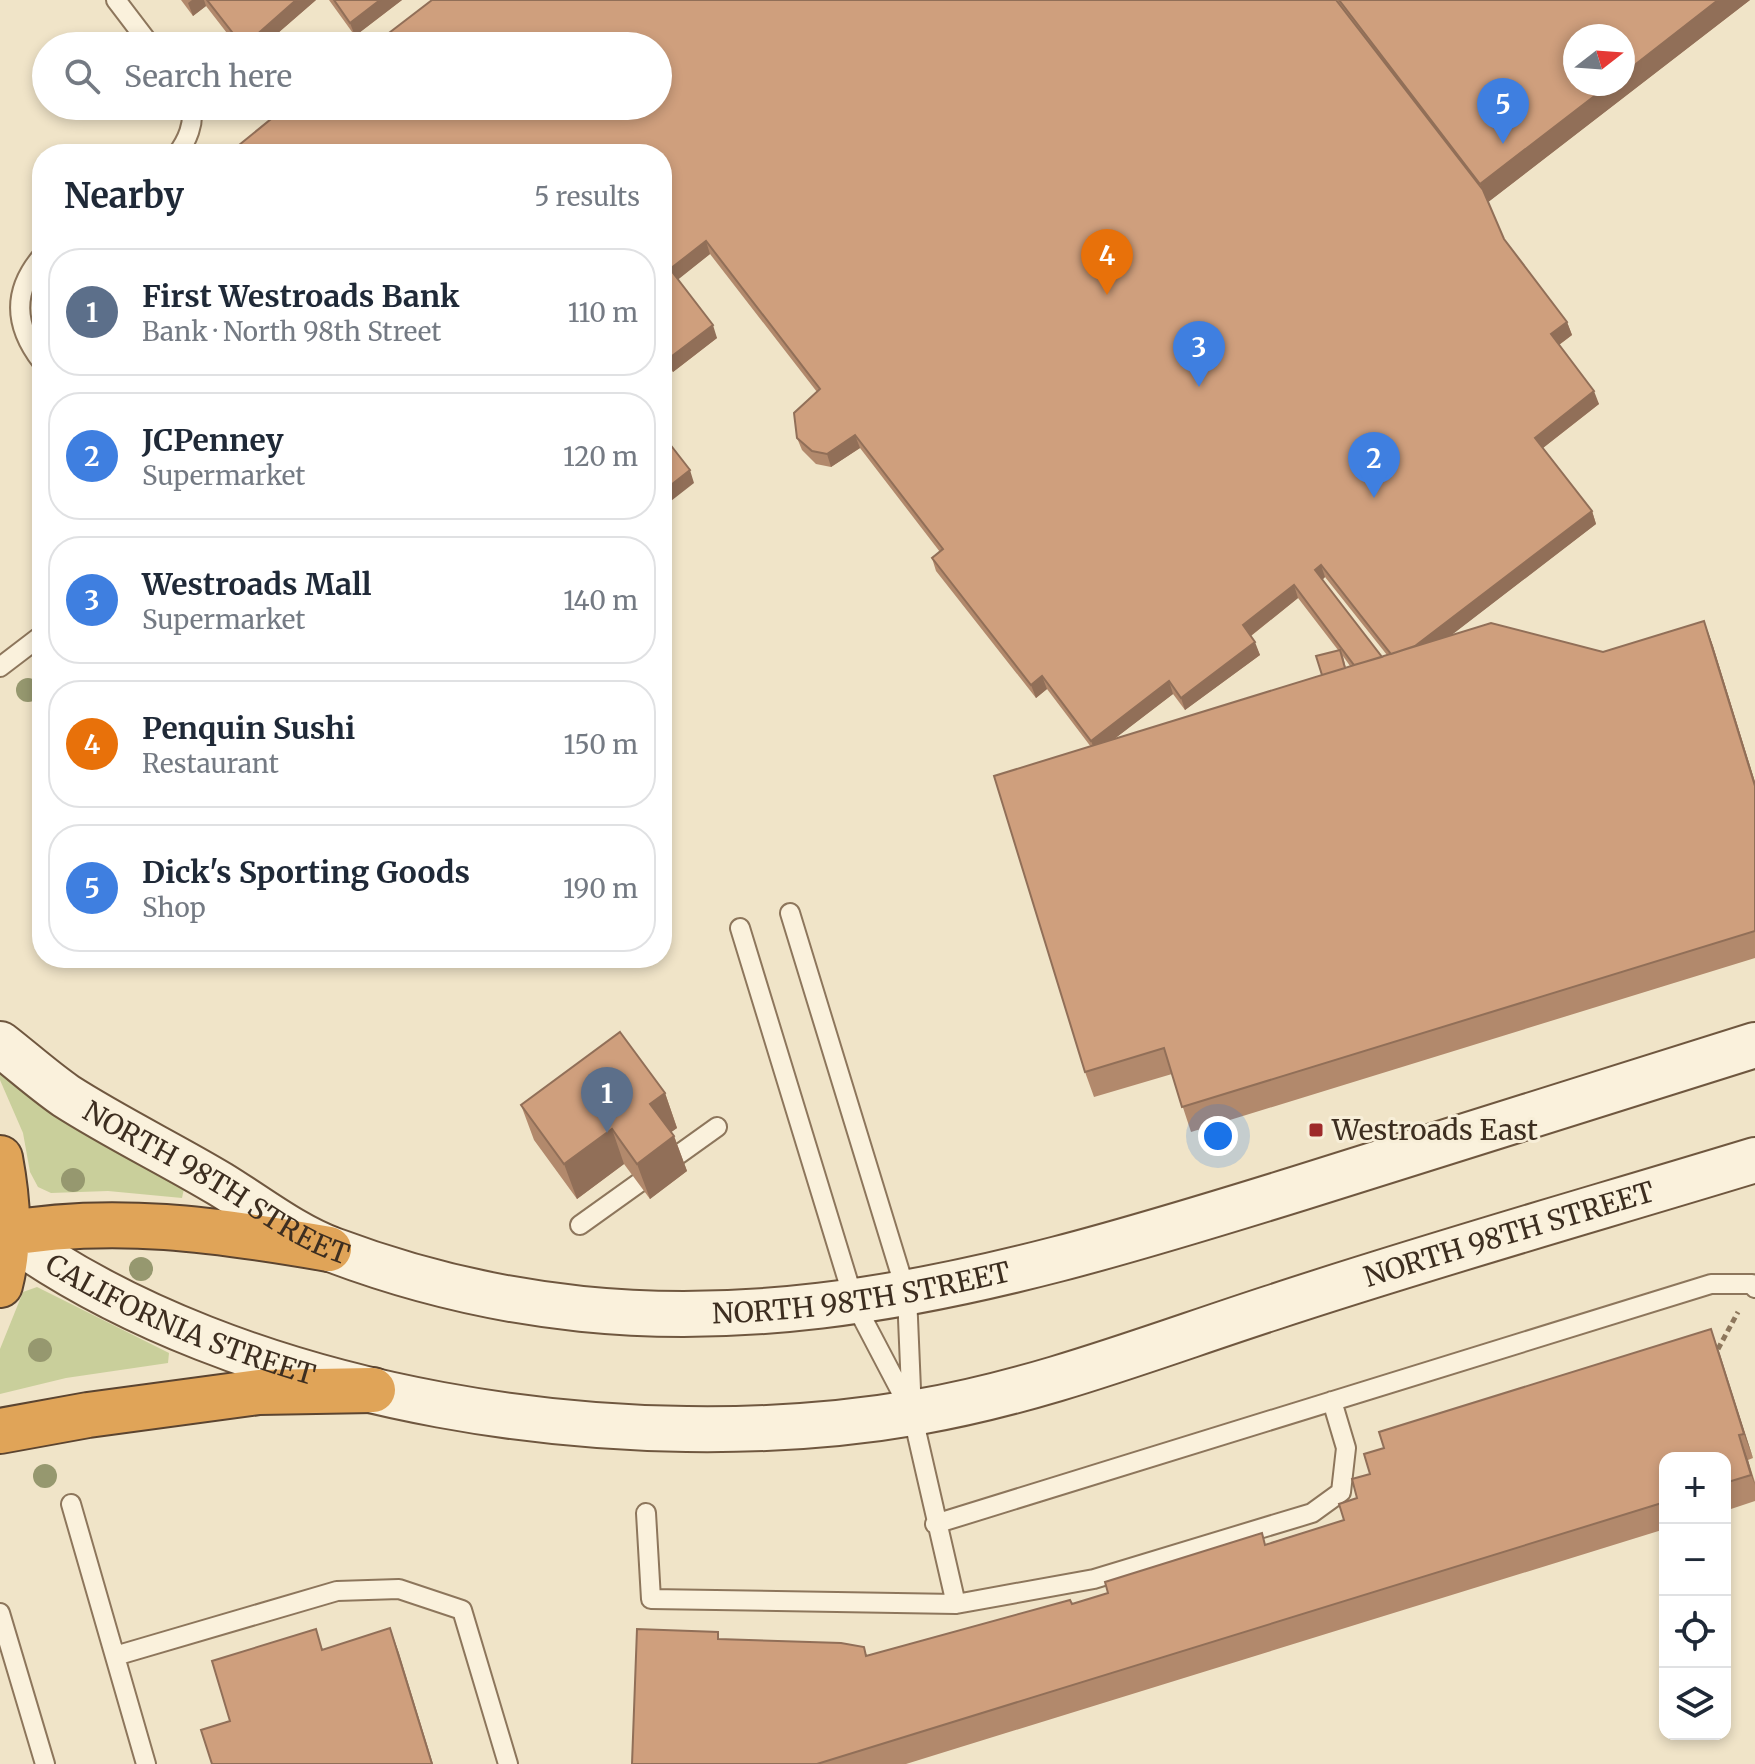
<!DOCTYPE html>
<html lang="en">
<head>
<meta charset="utf-8">
<style>
	:root { --surface:#fff; --page:#f2f2f3; --text:#1f2937; --muted:#747a83; --line:#e0e1e3; --accent:#d93025 }
	body { margin:0; font-family:Merriweather,serif; background:var(--page); color:var(--text) }
	.controls { position:absolute; right:24px; bottom:24px; display:grid; overflow:hidden; border-radius:16px; box-shadow:0 4px 12px #0003 }
	.controls button { width:72px; height:72px; display:grid; place-items:center; padding:0; border:0; border-bottom:2px solid var(--line); background:var(--surface); color:var(--text); font:40px sans-serif }
	.compass { position:absolute; left:1563px; top:24px; width:72px; height:72px; border-radius:50%; background:var(--surface); box-shadow:0 4px 12px #0003; rotate:73deg }
	.you { position:absolute; left:1218px; top:1136px; width:28px; height:28px; margin:-20px; border:6px solid #fff; border-radius:50%; background:#1a73e8; box-shadow:0 0 0 12px #1a73e833 }
	.badge { display:grid; place-items:center; width:52px; height:52px; border-radius:50%; background:var(--accent); color:#fff; font-size:26px; font-weight:700 }
	.pin { position:absolute; translate:-50% -66px; filter:drop-shadow(0 2px 4px #0008) }
	.pin::after { content:''; position:absolute; top:42px; width:28px; height:24px; background:inherit; clip-path:polygon(0 0,100% 0,50% 100%) }
	.list { margin:0; padding:0; list-style:none }
	h2 { display:flex; justify-content:space-between; align-items:center; height:104px; margin:0; padding:0 32px; font-size:34px }
	h2 small { font-size:26px; font-weight:400; color:var(--muted) }
	.list li { display:grid; grid-template-columns:52px 1fr auto; gap:24px; align-items:center; box-sizing:border-box; height:128px; margin:0 16px 16px; padding:0 16px; border:2px solid var(--line); border-radius:32px }
	.list b { display:block; font-size:30px; white-space:nowrap }
	.list p { margin:0; font-size:26px; white-space:nowrap; color:var(--muted) }
	.list em { font-size:26px; font-style:normal; color:var(--muted) }
	.icon { flex:none; width:44px; height:44px; fill:none; stroke:currentColor; stroke-width:2; stroke-linecap:round; stroke-linejoin:round }
	.map { position:relative; flex:none; width:1755px; height:1764px; overflow:hidden }
	.search { position:absolute; background:var(--surface); box-shadow:0 4px 12px #0003; left:32px; top:32px; width:640px; height:88px; display:flex; align-items:center; gap:20px; box-sizing:border-box; padding:0 28px; border-radius:44px; color:var(--muted); font-size:30px }
	.panel { position:absolute; background:var(--surface); box-shadow:0 4px 12px #0003; left:32px; top:144px; width:640px; height:824px; border-radius:32px }
	.map>svg:first-child { display:block }
	.green { fill:#c9cf9b }
	.lines { fill:none; stroke-linecap:round; stroke-linejoin:round }
	.lane-casing { stroke:#8d765c; stroke-width:22 }
	.secondary-casing { stroke:#6f573f; stroke-width:48 }
	.highway-casing { stroke:#5b4430; stroke-width:48 }
	.path { stroke:#8d765c; stroke-width:5; stroke-dasharray:6 4; stroke-linecap:butt }
	.lane { stroke:#faf1dc; stroke-width:18 }
	.secondary { stroke:#faf1dc; stroke-width:44 }
	.highway { stroke:#e0a458; stroke-width:44 }
	.tree { fill:#96986f }
	.wall { fill:#b2896c; fill-rule:evenodd }
	.shaded-wall { fill:#916f58 }
	.building { fill:#cf9f7d; stroke:#916f58; stroke-width:2 }
	.poi-dot { fill:#9e2a2b; stroke:#f7eed8; stroke-width:3 }
	.labels { text-anchor:middle; dominant-baseline:central; stroke-width:6; stroke-linejoin:round; paint-order:stroke }
	.poi-label { font-size:28px; fill:#3d2e20; stroke:#f7eed8; text-anchor:start }
	.street-label { font-size:28px; fill:#3d2e20; stroke:#f7eed8 }
</style>
</head>
<body>
<div class="map">
<svg width="1755" height="1764" viewBox="0 0 1755 1764">
	<rect width="100%" height="100%" fill="#f0e4c8"/>
	<path class="green" d="M0,1067L185,1184L182,1198L108,1191L51,1193L38,1187L30,1172L23,1133L0,1080Z
		M37,1287L169,1353L168,1363L66,1378L0,1394V1349L23,1292Z"/>
	<g class="lines">
		<defs>
			<path id="lane" d="M116,0L151,46
				M177,154C187,141 195,123 191,106
				M42,256C12,291 14,326 42,362
				M0,667L42,635
				M790,913L907,1295L912,1413L956,1604
				M740,928L855,1304L909,1407
				M580,1225L717,1127
				M71,1504L146,1764
				M646,1513L651,1599L956,1604L1094,1579L1312,1513L1341,1492L1346,1448L1332,1401
				M935,1524L1711,1284H1752L1755,1288
				M0,1613L45,1764
				M115,1656L337,1591L399,1589L462,1610L508,1764"/>
			<g id="secondary">
				<path id="s1" d="M0,1044C22,1061 43,1080 66,1096C116,1128 170,1154 220,1184C256,1206 294,1236 333,1250C674,1378 969,1291 1300,1188C1452,1140 1603,1093 1755,1045"/>
				<path id="s2" d="M0,1228C238,1404 630,1462 918,1412C1040,1391 1154,1346 1271,1308C1431,1255 1594,1209 1755,1160"/>
			</g>
			<path id="highway" d="M0,1158C8,1201 11,1242 0,1285
				M0,1235C112,1214 219,1230 329,1249
				M0,1431L88,1415L259,1392L373,1390"/>
		</defs>
		<use href="#lane" class="lane-casing"/>
		<use href="#secondary" class="secondary-casing"/>
		<use href="#highway" class="highway-casing"/>
		<path class="path" d="M1718,1349L1738,1312"/>
		<use href="#lane" class="lane"/>
		<use href="#secondary" class="secondary"/>
		<use href="#highway" class="highway"/>
	</g>
	<g class="tree">
		<circle cx="28" cy="690" r="12"/>
		<circle cx="73" cy="1180" r="12"/>
		<circle cx="141" cy="1269" r="12"/>
		<circle cx="40" cy="1350" r="12"/>
		<circle cx="45" cy="1476" r="12"/>
	</g>
	<path class="wall" d="M181,0H316L263,46H237L206,6L193,16Z
		M329,0H402L355,36Z
		M432,0H1750L1488,202L1504,239L1567,322L1572,335L1559,345L1599,404L1543,448L1592,511L1596,524L1451,635L1603,652L1704,621L1713,646L1755,782V958L1191,1132L1172,1074L1094,1097L1085,1072L1091,747L1047,689L1036,698L936,571L932,558L940,552L860,448L831,467L816,464L802,450L797,438L817,392L710,254L678,279L717,338L673,372L662,358V154L658,106ZM1325,577L1387,655L1382,657L1322,580ZM1298,598L1338,650L1322,675L1114,739L1173,694L1185,710L1260,655L1251,636ZM1343,656L1350,666L1346,668Z
		M665,1093L677,1128L671,1132L674,1136L687,1171L650,1199L624,1164L577,1199L534,1140L521,1105Z
		M1711,1329L1753,1458L1748,1460L1755,1482V1501L1725,1511V1458H1665V1529L906,1764H632L721,1639L867,1656L1072,1604L1344,1520L1357,1498L1384,1448Z"/>
	<path class="shaded-wall" d="M192,0H204L206,6L193,16L188,3Z
		M296,0H316L263,46H244Z
		M380,0H402L355,36L350,23Z
		M1718,0H1750L1487,203L1480,184L1610,84H1623V74Z
		M706,241L710,254L675,282L670,269Z
		M1567,322L1572,335L1556,347L1551,334Z
		M713,325L717,338L673,372L668,359Z
		M1594,391L1599,404L1539,451L1535,438Z
		M855,435L860,448L831,467L827,454Z
		M690,470L694,483L662,508V492Z
		M1592,511L1596,524L1401,674L1396,661Z
		M1321,565L1325,577L1319,583L1315,570Z
		M1294,585L1298,598L1248,638L1243,625Z
		M1704,621L1713,646L1755,782V786Z
		M1255,642L1260,655L1185,710L1181,698Z
		M1042,676L1047,689L1036,698L1031,685Z
		M1169,681L1173,694L1096,753L1091,741Z
		M665,1093L677,1128L663,1138L650,1104Z
		M612,1129L624,1164L577,1199L564,1164Z
		M674,1136L687,1171L650,1199L637,1164Z
		M1711,1329L1720,1354L1753,1458L1744,1434Z
		M1739,1435L1748,1460L1755,1485L1751,1475Z
		M390,1628L399,1653L433,1764H432Z"/>
	<path class="building" d="M207,0H296L244,46H243Z
		M334,0H380L350,23Z
		M432,0H1336L1483,190L1504,239L1567,322L1551,334L1594,391L1535,438L1592,511L1415,646L1391,654L1321,565L1315,570L1382,657L1354,665L1294,585L1243,625L1255,642L1181,698L1169,681L1091,741L1042,676L1031,685L932,558L943,549L855,435L827,454L812,451L797,438L794,413L820,389L706,241L670,269L713,325L668,359L662,351V154H228L287,106H658V46H372Z
		M1339,0H1718L1623,74V36H1575V84H1610L1480,184Z
		M662,434L690,470L662,492Z
		M1704,621L1755,786V931L1182,1107L1164,1048L1085,1072L994,776L1491,623L1603,652Z
		M1340,650L1345,668L1322,675L1316,656Z
		M620,1032L665,1093L650,1104L674,1136L637,1164L612,1129L564,1164L521,1105Z
		M1711,1329L1744,1434L1739,1435L1751,1475L1725,1483V1458H1665V1502L817,1764H632L637,1629L718,1632V1639L841,1643L864,1647L866,1656L1070,1600L1072,1604L1108,1593L1105,1582L1262,1533L1265,1545L1344,1520L1339,1504L1357,1498L1352,1479L1370,1474L1364,1454L1384,1448L1379,1432Z
		M390,1628L432,1764H212L201,1730L230,1721L212,1661L316,1629L322,1650Z"/>
	<rect class="poi-dot" x="1308" y="1122" width="16" height="16" rx="4"/>
	<g class="labels">
		<g class="poi-label">
			<text x="1332" y="1130">Westroads East</text>
		</g>
		<g class="street-label">
			<text stroke="none"><textPath href="#s1" startOffset="258">NORTH 98TH STREET</textPath></text>
			<text stroke="none"><textPath href="#s2" startOffset="1576">NORTH 98TH STREET</textPath></text>
			<text stroke="none"><textPath href="#s1" startOffset="930">NORTH 98TH STREET</textPath></text>
			<text stroke="none"><textPath href="#s2" startOffset="204">CALIFORNIA STREET</textPath></text>
		</g>
	</g>
</svg>
<div class="controls">
<button>+</button>
<button>−</button>
<button><svg class="icon" aria-label="locate" viewBox="0 0 24 24"><circle cx="12" cy="12" r="6"/><path d="M12 2v4M12 18v4M2 12h4M18 12h4"/></svg></button>
<button><svg class="icon" aria-label="layers" viewBox="0 0 24 24"><path d="M12 4l9 5-9 5-9-5zM3 14l9 5 9-5"/></svg></button>
</div>
<svg class="compass" viewBox="-18 -18 36 36"><path d="M0-13l5 13h-10z" fill="#e53935"/><path d="M0 13l5-13h-10z" fill="#747a83"/></svg>
<div class="you"></div>
<div class="pin badge" style="left:607px;top:1133px;background:#5c6f8a">1</div>
<div class="pin badge" style="left:1374px;top:498px;background:#3f7fe0">2</div>
<div class="pin badge" style="left:1199px;top:387px;background:#3f7fe0">3</div>
<div class="pin badge" style="left:1107px;top:295px;background:#e8710a">4</div>
<div class="pin badge" style="left:1503px;top:144px;background:#3f7fe0">5</div>
<div class="search"><svg class="icon" aria-label="search" viewBox="0 0 24 24"><circle cx="10" cy="10" r="6"/><path d="M15 15l6 6"/></svg>Search here</div>
<section class="panel">
<h2>Nearby<small>5 results</small></h2>
<ul class="list">
<li><span class="badge" style="background:#5c6f8a">1</span><div><b>First Westroads Bank</b><p>Bank · North 98th Street</p></div><em>110 m</em></li>
<li><span class="badge" style="background:#3f7fe0">2</span><div><b>JCPenney</b><p>Supermarket</p></div><em>120 m</em></li>
<li><span class="badge" style="background:#3f7fe0">3</span><div><b>Westroads Mall</b><p>Supermarket</p></div><em>140 m</em></li>
<li><span class="badge" style="background:#e8710a">4</span><div><b>Penquin Sushi</b><p>Restaurant</p></div><em>150 m</em></li>
<li><span class="badge" style="background:#3f7fe0">5</span><div><b>Dick's Sporting Goods</b><p>Shop</p></div><em>190 m</em></li>
</ul>
</section>
</div>
</body>
</html>
